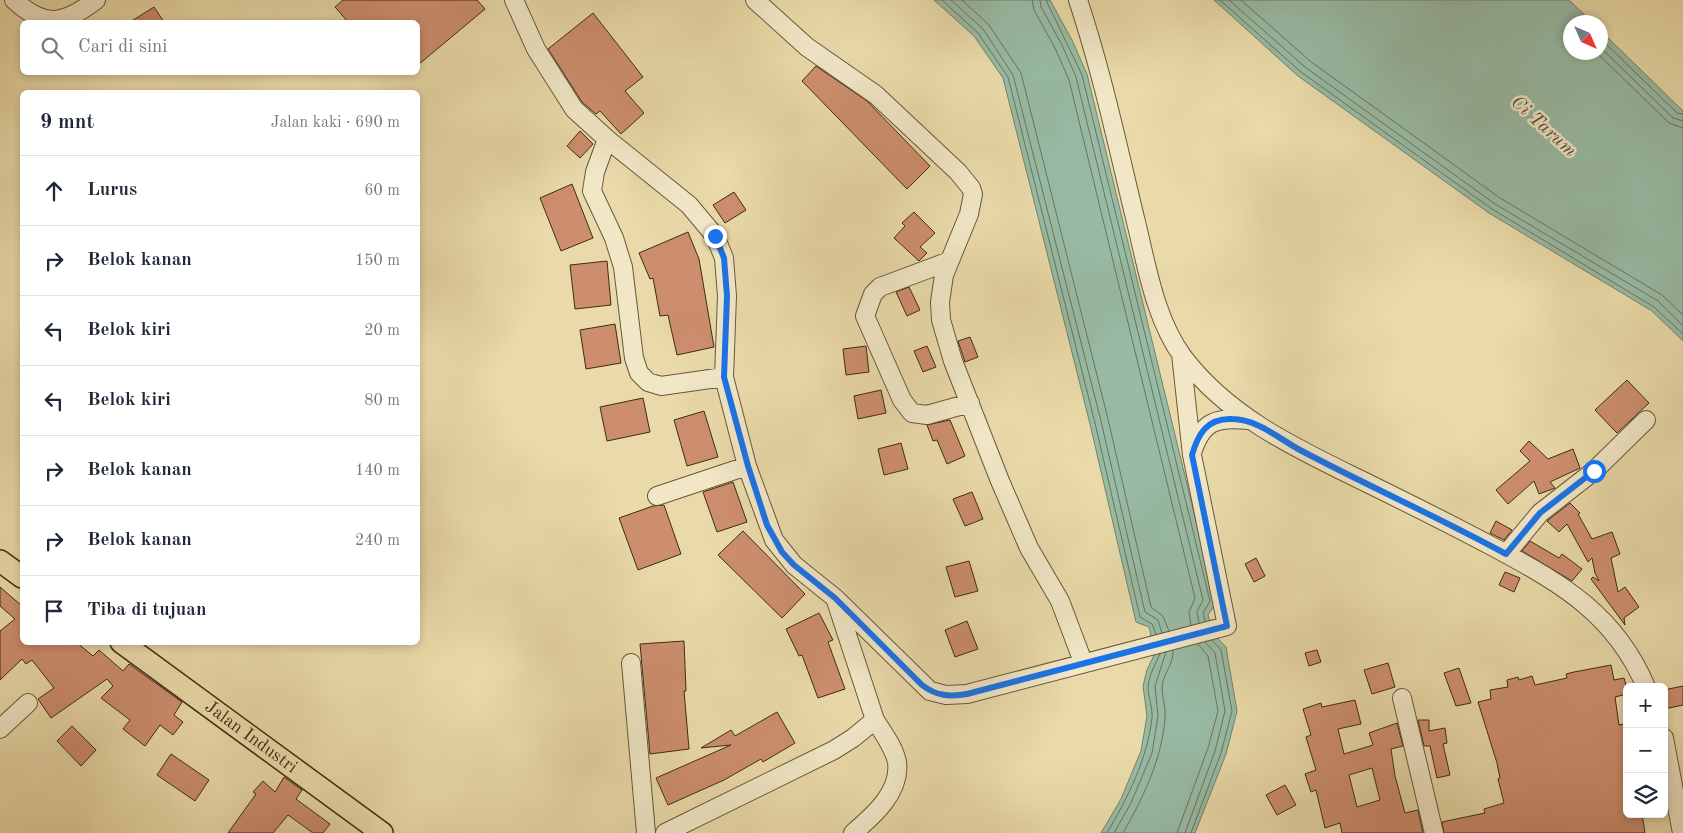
<!DOCTYPE html>
<html lang="id">
<head>
<meta charset="utf-8">
<style>
	:root { --surface:#fff; --page:#f2f2f3; --text:#1f2937; --muted:#747a83; --line:#e0e1e3 }
	body { margin:0; font-family:"Old Standard TT",serif; background:var(--page); color:var(--text) }
	.controls { position:absolute; right:15px; bottom:15px; display:grid; overflow:hidden; border-radius:8px; box-shadow:0 2px 8px #0003 }
	.controls button { width:45px; height:45px; display:grid; place-items:center; padding:0; border:0; border-bottom:1px solid var(--line); background:var(--surface); color:var(--text); font:25px sans-serif }
	.compass { position:absolute; left:1563px; top:15px; width:45px; height:45px; border-radius:50%; background:var(--surface); box-shadow:0 2px 8px #0003; rotate:135deg }
	.stop { position:absolute; width:15px; height:15px; margin:-11px; border:4px solid #1a73e8; border-radius:50%; background:#fff }
	.stop.end { background:#1a73e8; border-color:#fff; box-shadow:0 1px 5px #0008 }
	.list { margin:0; padding:0; list-style:none }
	h2 { display:flex; justify-content:space-between; align-items:center; height:65px; margin:0; padding:0 20px; font-size:21px }
	h2 small { font-size:16px; font-weight:400; color:var(--muted) }
	.list li { display:grid; grid-template-columns:32px 1fr auto; gap:15px; align-items:center; box-sizing:border-box; height:70px; padding:0 20px; border-top:1px solid var(--line) }
	.list b { display:block; font-size:19px; white-space:nowrap }
	.list em { font-size:16px; font-style:normal; color:var(--muted) }
	.icon { flex:none; width:28px; height:28px; fill:none; stroke:currentColor; stroke-width:2; stroke-linecap:round; stroke-linejoin:round }
	.map { position:relative; flex:none; width:1683px; height:833px; overflow:hidden }
	.search { position:absolute; background:var(--surface); box-shadow:0 2px 8px #0003; left:20px; top:20px; width:400px; height:55px; display:flex; align-items:center; gap:12px; box-sizing:border-box; padding:0 18px; border-radius:8px; color:var(--muted); font-size:19px }
	.panel { position:absolute; background:var(--surface); box-shadow:0 2px 8px #0003; left:20px; top:90px; width:400px; height:555px; border-radius:8px }
	.map>svg:first-child { display:block }
	.water { fill:#98bba5; stroke:#74826b }
	.lines { fill:none; stroke-linecap:round; stroke-linejoin:round }
	.shore { stroke:#6a745d; stroke-width:1 }
	.building { fill:#cd8e6e; stroke:#3d2c15; fill-rule:evenodd }
	.minor-casing { stroke:#68583a; stroke-width:20 }
	.major-casing { stroke:#3d2c15; stroke-width:24 }
	.minor { stroke:#f1e7c7; stroke-width:18 }
	.major { stroke:#eadaa9; stroke-width:21 }
	.route { stroke:#1a73e8; stroke-width:6 }
	.labels { text-anchor:middle; dominant-baseline:central; stroke-width:5; stroke-linejoin:round; paint-order:stroke }
	.street-label { font-size:18px; fill:#3d2c15; stroke:#f1e7c7 }
	.water-label { font-size:19px; font-style:italic; fill:#545039; stroke:#f1e7c7 }
</style>
</head>
<body>
<div class="map">
<svg width="1683" height="833" viewBox="0 0 1683 833">
	<rect width="100%" height="100%" fill="#eadaa9"/>
	<filter id="stains"><feTurbulence type="fractalNoise" baseFrequency=".004" numOctaves="4"/><feColorMatrix values="0 0 0 0 .2 0 0 0 0 .09 0 0 0 0 .02 0 0 0 .5 -.17"/></filter>
	<radialGradient id="worn" r=".72"><stop offset=".6" stop-color="#630" stop-opacity="0"/><stop offset="1" stop-color="#630" stop-opacity=".3"/></radialGradient>
	<path class="water" d="M934,0H1050L1072,40L1087,74L1216,603L1208,615L1214,635L1226,647L1237,711L1226,754L1195,833H1101L1121,799L1141,751L1147,716L1143,686L1147,670L1155,653L1149,627L1136,622L1090,424L1003,78L974,36Z
		M1214,0H1569L1592,22H1570V52H1600L1601,31L1683,111V341L1652,311L1489,213L1298,76Z"/>
	<g class="lines">
		<path class="shore" d="M942,0L978,33L1008,77L1095,423L1140,617L1152,624L1156,634
			M951,0L983,29L1013,75L1101,421L1145,612L1158,620L1162,633
			M962,0L989,25L1021,73L1108,419L1151,607L1163,616L1169,631
			M1032,0L1034,10L1055,48L1069,80L1195,598L1189,612L1191,625
			M1040,0L1041,7L1062,45L1076,77L1203,600L1197,612L1199,623
			M1046,0L1082,75L1210,601L1203,613L1205,621
			M1220,0L1301,72L1492,209L1654,307L1683,334
			M1229,0L1305,67L1495,204L1658,301L1683,326
			M1241,0L1310,61L1500,198L1662,295L1683,315
			M1600,38L1677,113L1683,114
			M1600,47L1673,118L1683,121
			M1596,52L1669,123L1683,128
			M1107,833C1128,797 1147,760 1152,718C1153,708 1148,697 1148,687C1149,675 1155,665 1160,654
			M1114,833L1131,803L1152,753L1158,716L1155,686L1166,652
			M1123,833C1143,798 1162,759 1165,718C1166,707 1162,697 1162,687C1163,674 1174,664 1173,650
			M1177,833L1208,748L1218,711L1208,656L1198,644
			M1185,833L1215,751L1225,711L1215,653L1205,642
			M1191,833L1221,753L1232,711L1221,650L1212,640"/>
	</g>
	<path class="building" d="M343,0H477L485,9L418,65V22H348L335,7Z
		M154,7L164,22H130Z
		M593,13L643,77L625,91L644,113L621,134L600,111L596,114L582,102L548,49Z
		M816,66L867,101L930,166L907,189L802,81Z
		M580,131L593,144L580,158L567,146Z
		M572,184L593,238L561,251L540,198Z
		M734,192L746,210L725,223L713,205Z
		M914,212L935,233L920,247L927,253L919,261L894,238L905,226L902,223Z
		M688,232L699,259L714,347L677,355L668,315L660,316L653,278L650,279L639,253Z
		M607,261L611,305L575,309L570,265Z
		M909,287L920,310L907,316L896,292Z
		M615,324L621,363L586,369L580,330Z
		M970,337L978,357L965,362L958,341Z
		M866,346L869,372L846,375L843,349Z
		M927,346L936,367L923,372L914,351Z
		M1627,380L1649,403L1617,433L1595,410Z
		M881,390L886,413L858,419L854,396Z
		M643,398L650,432L607,441L600,407Z
		M704,411L718,457L687,466L674,420Z
		M950,420L965,456L947,464L937,440L933,441L927,425Z
		M1529,441L1548,459L1573,449L1580,468L1550,482L1555,488L1539,494L1534,481L1508,504L1496,490L1530,461L1520,451Z
		M901,443L908,469L884,475L878,449Z
		M733,482L747,522L717,532L703,492Z
		M972,492L983,519L965,526L953,499Z
		M1570,503L1580,513L1578,514L1592,539L1612,532L1620,554L1611,558L1618,592L1625,587L1639,607L1624,618L1625,625L1591,579L1593,577L1599,581L1595,573L1592,558L1588,562L1567,524L1559,532L1547,521Z
		M664,505L681,554L638,570L619,518L653,506Z
		M1496,521L1512,530L1504,540L1490,533Z
		M743,531L805,594L782,618L718,555Z
		M1530,541L1559,558L1562,554L1582,569L1572,581L1522,551Z
		M1256,558L1265,576L1254,582L1245,564Z
		M969,561L978,591L955,597L946,567Z
		M1505,572L1520,578L1514,592L1499,585Z
		M0,587L22,606V642H76L93,656L99,650L123,671L129,664L182,702L174,715L183,722L173,735L160,725L145,746L123,729L130,720L101,698L113,686L107,679L51,718L38,699L54,688L32,660L26,664L22,659L0,680V631L15,619L0,606Z
		M819,613L833,640L828,642L845,689L818,698L802,655L799,656L786,629Z
		M967,621L978,649L955,657L945,630Z
		M684,641L686,691H684L689,749L650,754L640,644Z
		M1317,650L1321,662L1309,666L1305,653Z
		M1388,663L1395,687L1372,694L1364,670Z
		M1611,665L1614,680L1624,678L1627,689V694L1615,697L1619,725L1627,723V814H1642L1645,833H1444L1442,822L1485,813L1484,809L1504,803L1498,779L1500,778L1497,763L1478,702L1491,699L1490,690L1508,687L1507,680L1518,677L1519,680L1532,676L1535,685L1567,678L1566,674L1574,672Z
		M1459,668L1471,703L1456,706L1444,673Z
		M1683,686V705L1664,709V690Z
		M1355,700L1361,724L1338,729L1344,754L1373,745L1369,733L1397,723L1403,746L1391,749L1395,776L1405,813L1418,810L1423,833H1342L1340,823L1325,828L1316,790L1311,792L1305,774L1316,770L1306,737L1311,735L1303,709L1321,703L1322,707ZM1372,768L1380,800L1357,807L1349,775Z
		M777,712L795,743L763,762L761,759L724,780L668,805L656,778L731,745L701,748L731,730L735,736Z
		M1418,720H1429V731L1445,728L1447,743L1443,744L1450,775L1437,778L1430,746H1424Z
		M72,726L96,750L81,766L57,741Z
		M171,754L209,780L195,801L157,775Z
		M284,777L302,790L296,799L330,824L323,833H313L288,815L273,833H228L256,794L253,792L263,781L275,792Z
		M1285,785L1296,805L1277,815L1266,795Z"/>
	<g class="lines">
		<defs>
			<path id="minor" d="M14,0C45,29 64,24 96,0
				M514,0L536,49L574,109L607,139L689,205L715,236L724,258L727,296L724,377L747,466L774,540L794,565L835,598L930,691L946,695L967,694L1227,626L1192,455L1181,354
				M755,0L807,47L876,95L958,172L971,188L973,194L969,214L944,275L940,302L941,320L953,361L1000,481L1029,548L1060,601L1083,662
				M1078,0C1102,72 1118,148 1136,222C1147,267 1155,319 1183,357C1230,419 1300,450 1367,483C1412,505 1456,527 1499,550C1564,585 1616,616 1646,687
				M607,139L595,172L592,191L614,238L623,267L634,358L639,373L648,382L661,386L724,377
				M947,262L880,287L873,294L865,316L902,400L912,413L927,415L970,403
				M1192,453C1202,421 1216,417 1248,420
				M657,496L747,466
				M1506,554L1540,513L1594,471L1646,420
				M631,663L646,833
				M1402,698L1434,833
				M0,729L28,703
				M1664,738L1682,833
				M665,833L834,750L853,738L875,720L836,601
				M853,833C873,816 901,792 897,762C894,747 883,733 875,720"/>
			<g id="major">
				<path d="M0,561L22,577"/>
				<path id="s1" d="M121,642L382,833"/>
			</g>
		</defs>
		<use href="#minor" class="minor-casing"/>
		<use href="#major" class="major-casing"/>
		<use href="#minor" class="minor"/>
		<use href="#major" class="major"/>
	</g>
	<g class="lines">
		<path class="route" d="M715,236L724,258L727,296L724,377L748,466L767,525L782,552L794,565L835,598L922,685C936,696 950,697 967,694L1227,626L1192,455C1198,434 1207,418 1232,419C1257,419 1278,438 1300,450C1368,486 1438,517 1506,554L1540,513L1594,471"/>
	</g>
	<g class="labels">
		<g class="street-label">
			<text stroke="none"><textPath href="#s1" startOffset="161">Jalan Industri</textPath></text>
		</g>
		<g class="water-label">
			<text transform="translate(1543 127) rotate(42)">Ci Tarum</text>
		</g>
	</g>
	<rect width="100%" height="100%" filter="url(#stains)"/>
	<rect width="100%" height="100%" fill="url(#worn)"/>
</svg>
<div class="controls">
<button>+</button>
<button>−</button>
<button><svg class="icon" aria-label="layers" viewBox="0 0 24 24"><path d="M12 4l9 5-9 5-9-5zM3 14l9 5 9-5"/></svg></button>
</div>
<svg class="compass" viewBox="-18 -18 36 36"><path d="M0-13l5 13h-10z" fill="#e53935"/><path d="M0 13l5-13h-10z" fill="#747a83"/></svg>
<div class="stop" style="left:1594px;top:471px"></div>
<div class="stop end" style="left:715px;top:236px"></div>
<div class="search"><svg class="icon" aria-label="search" viewBox="0 0 24 24"><circle cx="10" cy="10" r="6"/><path d="M15 15l6 6"/></svg>Cari di sini</div>
<section class="panel">
<h2>9 mnt<small>Jalan kaki · 690 m</small></h2>
<ul class="list">
<li><svg class="icon" aria-label="ahead" viewBox="0 0 24 24"><path d="M12 20V5M6 11l6-6 6 6"/></svg><div><b>Lurus</b></div><em>60 m</em></li>
<li><svg class="icon" aria-label="right" viewBox="0 0 24 24"><path d="M7 20v-9h11M14 6l5 5-5 5"/></svg><div><b>Belok kanan</b></div><em>150 m</em></li>
<li><svg class="icon" aria-label="left" viewBox="0 0 24 24"><path d="M17 20v-9H6M10 6l-5 5 5 5"/></svg><div><b>Belok kiri</b></div><em>20 m</em></li>
<li><svg class="icon" aria-label="left" viewBox="0 0 24 24"><path d="M17 20v-9H6M10 6l-5 5 5 5"/></svg><div><b>Belok kiri</b></div><em>80 m</em></li>
<li><svg class="icon" aria-label="right" viewBox="0 0 24 24"><path d="M7 20v-9h11M14 6l5 5-5 5"/></svg><div><b>Belok kanan</b></div><em>140 m</em></li>
<li><svg class="icon" aria-label="right" viewBox="0 0 24 24"><path d="M7 20v-9h11M14 6l5 5-5 5"/></svg><div><b>Belok kanan</b></div><em>240 m</em></li>
<li><svg class="icon" aria-label="arrive" viewBox="0 0 24 24"><path d="M6 21V4h12l-3 4 3 4H6"/></svg><div><b>Tiba di tujuan</b></div></li>
</ul>
</section>
</div>
</body>
</html>
